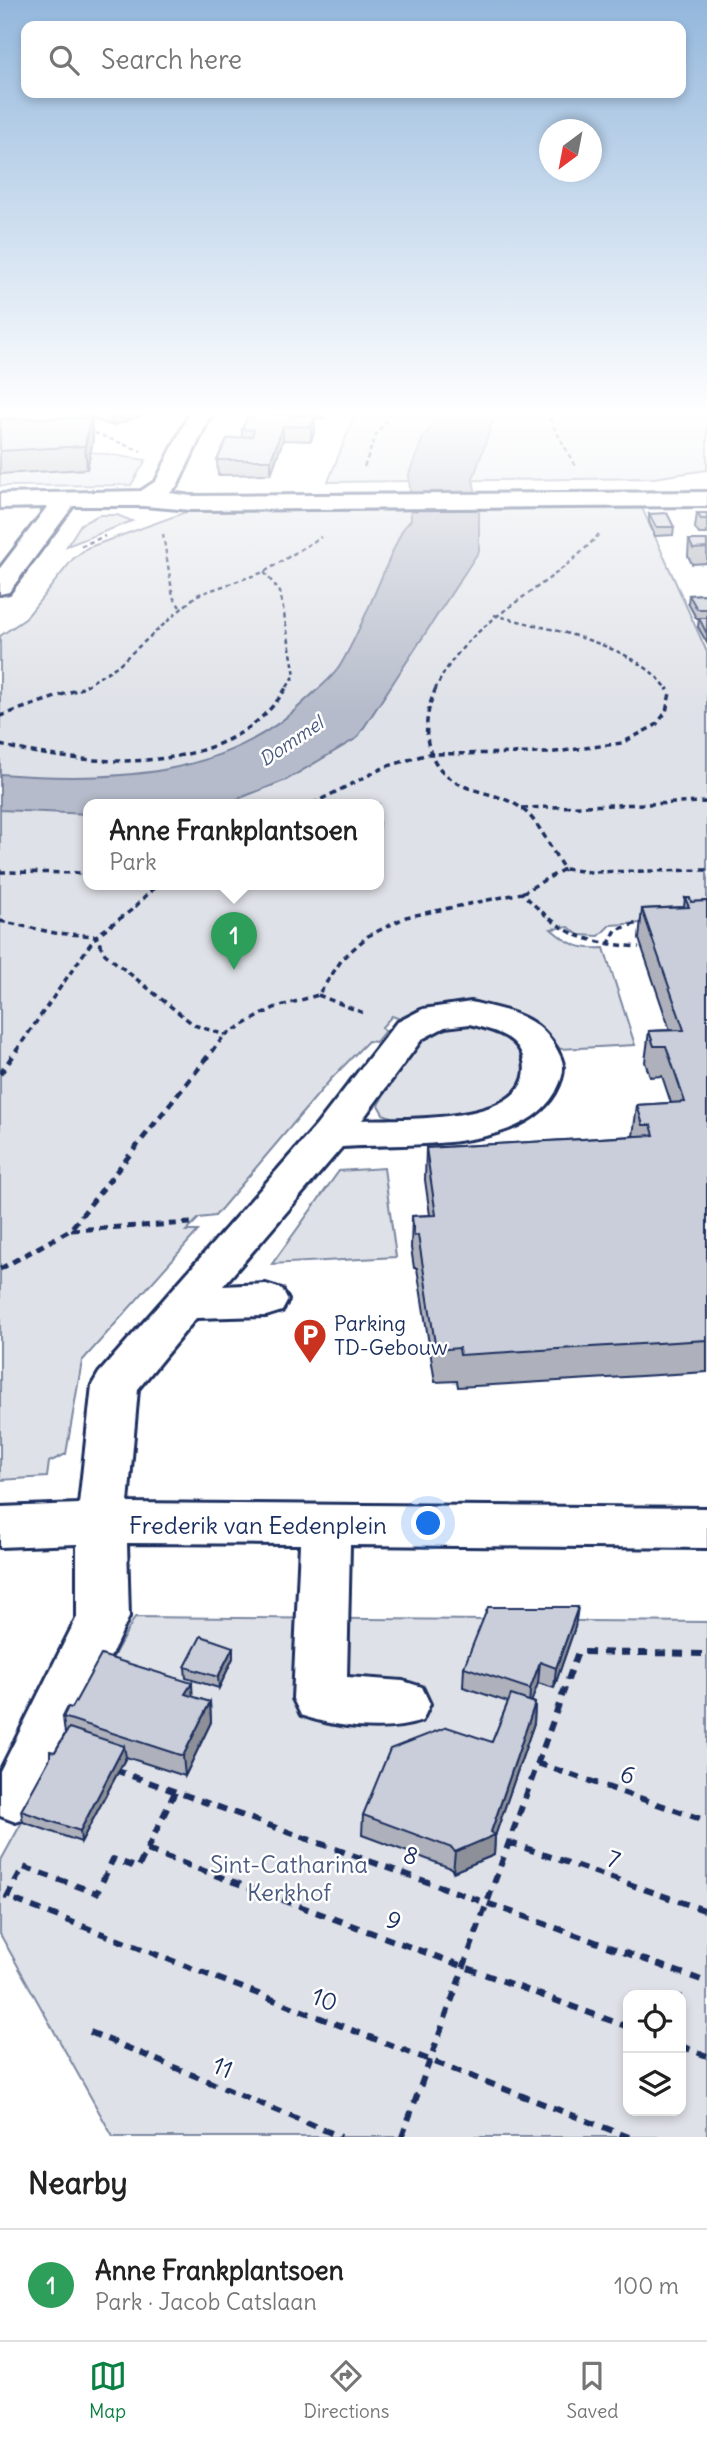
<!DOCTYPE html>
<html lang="en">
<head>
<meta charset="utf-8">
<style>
	:root { --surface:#fff; --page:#f2f2f2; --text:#222; --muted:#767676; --line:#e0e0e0; --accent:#0b8043 }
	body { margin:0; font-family:Delius,sans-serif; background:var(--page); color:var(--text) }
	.controls { position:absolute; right:21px; bottom:21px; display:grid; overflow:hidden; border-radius:14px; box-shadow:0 4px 10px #0003 }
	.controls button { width:63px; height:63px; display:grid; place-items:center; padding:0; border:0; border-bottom:2px solid var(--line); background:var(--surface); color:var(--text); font:35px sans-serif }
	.compass { position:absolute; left:539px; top:119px; width:63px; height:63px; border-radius:50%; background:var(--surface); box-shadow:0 4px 10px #0003; rotate:212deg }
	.you { position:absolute; left:429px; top:1524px; width:24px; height:24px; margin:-18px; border:5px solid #fff; border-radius:50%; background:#1a73e8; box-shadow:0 0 0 10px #1a73e833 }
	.badge { display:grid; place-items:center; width:46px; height:46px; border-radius:50%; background:var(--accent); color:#fff; font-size:23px; font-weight:700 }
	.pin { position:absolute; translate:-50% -58px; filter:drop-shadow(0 2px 4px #0008) }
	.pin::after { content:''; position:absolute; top:37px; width:24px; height:21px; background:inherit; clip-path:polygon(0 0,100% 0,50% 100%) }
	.popup { position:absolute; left:83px; top:799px; width:301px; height:91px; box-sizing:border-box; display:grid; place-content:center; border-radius:14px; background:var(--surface); filter:drop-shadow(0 2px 5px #0005); font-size:23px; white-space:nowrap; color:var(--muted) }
	.popup b { font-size:26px; color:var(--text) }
	.popup::after { content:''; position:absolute; left:50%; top:100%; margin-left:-14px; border:14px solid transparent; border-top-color:var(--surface) }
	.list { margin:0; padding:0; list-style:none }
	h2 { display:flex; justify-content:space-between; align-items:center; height:91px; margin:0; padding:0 28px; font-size:30px }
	h2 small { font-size:23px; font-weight:400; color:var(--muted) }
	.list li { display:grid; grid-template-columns:46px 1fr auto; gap:21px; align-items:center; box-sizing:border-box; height:112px; padding:0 28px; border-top:2px solid var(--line) }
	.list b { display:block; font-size:26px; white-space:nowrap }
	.list p { margin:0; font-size:23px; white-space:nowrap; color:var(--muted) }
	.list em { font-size:23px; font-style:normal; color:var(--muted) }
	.icon { flex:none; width:38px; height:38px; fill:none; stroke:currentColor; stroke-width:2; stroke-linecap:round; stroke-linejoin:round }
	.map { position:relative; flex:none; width:707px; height:2137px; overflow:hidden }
	.search { position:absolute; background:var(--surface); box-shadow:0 4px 10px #0003; left:21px; right:21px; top:21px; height:77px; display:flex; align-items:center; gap:18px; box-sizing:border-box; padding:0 24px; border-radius:14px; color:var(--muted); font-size:26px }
	.sheet { height:203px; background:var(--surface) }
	nav { display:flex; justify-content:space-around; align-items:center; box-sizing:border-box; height:98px; border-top:2px solid var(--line); background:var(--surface); font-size:19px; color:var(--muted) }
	nav a { display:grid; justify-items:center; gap:4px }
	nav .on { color:var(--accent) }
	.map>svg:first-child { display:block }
	.green { fill:#dee1e7; stroke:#7c88a2; stroke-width:2; fill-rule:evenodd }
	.water { fill:#b5bbca; stroke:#77839f; stroke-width:2 }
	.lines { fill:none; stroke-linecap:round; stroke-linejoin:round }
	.minor-casing { stroke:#1b2f5e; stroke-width:6 }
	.path-far3 { stroke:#1b2f5e; stroke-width:2.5; stroke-dasharray:4.5 3.5; stroke-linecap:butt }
	.path-far2 { stroke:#1b2f5e; stroke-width:3.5; stroke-dasharray:6 4.5; stroke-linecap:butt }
	.path-far1 { stroke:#1b2f5e; stroke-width:5; stroke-dasharray:8 6; stroke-linecap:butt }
	.path { stroke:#1b2f5e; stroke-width:6; stroke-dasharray:10 8; stroke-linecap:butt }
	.minor { fill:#fff; fill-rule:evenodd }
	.wall { fill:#aeb1bb; stroke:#1b2f5e; stroke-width:2 }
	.shaded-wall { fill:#8d9099; stroke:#1b2f5e; stroke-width:2 }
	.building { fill:#caceda; stroke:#1b2f5e; stroke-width:2 }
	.labels { text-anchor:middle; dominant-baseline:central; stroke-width:5; stroke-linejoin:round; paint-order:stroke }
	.far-water-label { font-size:19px; font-style:italic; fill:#49597e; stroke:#fff }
	.poi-label { font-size:21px; fill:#1b2f5e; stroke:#fff; text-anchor:start }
	.near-street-label { font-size:24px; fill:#1b2f5e; stroke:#fff }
	.near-park-label { font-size:24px; fill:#4c5c80; stroke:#fff }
</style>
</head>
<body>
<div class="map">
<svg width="707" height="2137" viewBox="0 0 707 2137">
	<rect width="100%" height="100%" fill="#fff"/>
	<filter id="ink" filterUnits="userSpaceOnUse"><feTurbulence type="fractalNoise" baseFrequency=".0143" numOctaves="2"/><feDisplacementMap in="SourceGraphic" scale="14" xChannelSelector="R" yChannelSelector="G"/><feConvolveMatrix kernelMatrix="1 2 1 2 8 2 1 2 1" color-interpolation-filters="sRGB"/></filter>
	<g filter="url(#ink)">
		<path class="green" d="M356,412H707V470L654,478L328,482Z
			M91,452L146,460L131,485L0,486V470Z
			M642,508L707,652V919L610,925L599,936L578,935L569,927L551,929C568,944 580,950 604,948L635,1045L560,1049L542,1028L520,1017L426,1010L400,1019L392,1016L381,1028L385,1031L376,1042L368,1041L331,1079L215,1216L199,1218L186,1231H198L82,1361L66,1454L49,1462L47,1477L0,1480V636L25,619L73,559L87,548L186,512ZM89,804H379V884H89Z
			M99,515H117L132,521L67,546L81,524Z
			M468,1024C497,1031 517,1032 532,1060L521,1095L481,1115L399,1120L383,1114L378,1105L418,1035L439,1027Z
			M384,1168L396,1257L272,1264L339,1171Z
			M135,1617L707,1622V2137H113L0,1934V1862ZM628,1995H681V2111H628Z"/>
		<path class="water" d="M442,412H496L473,479L479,512V551L357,738L286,780L230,802L89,804V814L0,810V774C108,782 227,780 308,698C319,688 334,677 341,664C365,623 382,572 403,529L411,520L409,474L423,438Z"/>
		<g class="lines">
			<defs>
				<path id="minor" d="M190,412H212L178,485L170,493L191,496L707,492V506L191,510L144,506H73L9,592L0,594V568L47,507L0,508V494L141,491L156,481Z
					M471,1002C512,1012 543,1016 561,1058C566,1069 561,1082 555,1093C520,1153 404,1143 342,1147L223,1286L266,1284L282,1289L288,1300L282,1311L266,1316L196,1318L138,1389L128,1503L707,1508V1548L350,1545L347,1677L403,1681L422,1687L430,1704L422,1721C388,1733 335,1728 301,1715L293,1699L300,1544L127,1543L129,1617L36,1815L16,1822L0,1816V1771L77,1617V1544L0,1547V1507L79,1504L92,1385L99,1373L316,1126L396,1023L423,1009ZM470,1024C491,1030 520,1036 524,1061C537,1126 400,1118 362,1120L422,1039L445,1027Z"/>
			</defs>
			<use href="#minor" class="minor-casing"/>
			<path class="path-far3" d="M5,412L23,420
				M546,412L575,466
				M87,430L141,451
				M364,467L376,435L392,412
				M163,534L173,597L180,607
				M81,546L105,536
				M264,572L280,592L295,675L285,690
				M494,615C547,629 635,643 668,690
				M79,690L117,666L197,595L264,572L321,537
				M435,690C470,614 547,594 599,534"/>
			<path class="path-far2" d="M436,688C419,726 423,770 466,787C484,794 505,796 521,808C540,822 551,850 564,869L590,872L707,870
				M0,716L82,688
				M0,745C90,767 229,780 286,688
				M312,804L385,767L428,754L548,753L622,743L656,725L666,712L670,693L667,688
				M522,808L707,802
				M0,872L89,873
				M522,893L564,869
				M0,921L55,933L96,936L105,954L194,1025L225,1035
				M608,945L616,930L644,921
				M318,995L366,1014
				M16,1051L96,936L133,909L158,884
				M212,1051L225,1035L274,1008L318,995L343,958L368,936L406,917L522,893C564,935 580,942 639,947"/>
			<path class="path-far1" d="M0,1074L17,1050
				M71,1230L192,1223
				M0,1269L70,1230L213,1050"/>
			<path class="path" d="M537,1763L707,1821
				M115,1770L707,1982
				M175,1792L138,1868L113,1859L97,1893L23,1867L7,1897L629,2137
				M508,1842L707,1911
				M147,1850L628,2027
				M90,2032L341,2137
				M681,2046L707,2056
				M402,2137L578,1652L707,1654"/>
			<use href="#minor" class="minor"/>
		</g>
		<path class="wall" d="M77,412H153L112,426L91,418L93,440L87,469L0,474V419L90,418Z
			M284,412H325L324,419L315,418V430L311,441L283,440L271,474L218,475L217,460L242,437V429L301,415V413Z
			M697,513H707V534H699L695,528Z
			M649,514L674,527L673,535L655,536L649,522Z
			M689,540H707V563L692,564L688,556Z
			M707,594V618H696L688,603L689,595Z
			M699,618H707V643L698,627Z
			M685,898L691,902L707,901V1372L458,1387L457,1381L435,1382L417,1268H414L411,1248L412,1216L430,1215L425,1180L426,1148L633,1136L637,1105L671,1103L662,1076L650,1077L645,1062L649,1031L670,1030L639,939L642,909L684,907Z
			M575,1627L554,1688L538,1683L531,1701L535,1703L534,1723L495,1836L494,1855L453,1872L451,1868L362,1835L363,1815L492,1742L508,1702L463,1687L464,1667Z
			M233,1647V1658L219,1688L186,1678L185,1667Z
			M193,1697L210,1702L211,1722L185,1776L126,1757L81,1842L23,1822L21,1811L65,1734L63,1717L72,1708Z"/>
		<path class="shaded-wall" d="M111,412H153L112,426Z
			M315,416V430L311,441V427Z
			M91,418L93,440L87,469L85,446Z
			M283,426V440L271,474V460Z
			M578,1607L575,1627L554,1688L556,1668Z
			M233,1647V1658L219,1688L218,1677Z
			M540,1662L538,1683L529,1709L530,1689Z
			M192,1683L193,1703L185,1694Z
			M210,1702L211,1722L185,1776L183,1756Z
			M535,1703L534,1723L495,1836L494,1855L453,1872L455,1852L491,1832Z
			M124,1746L126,1757L81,1842L80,1831Z"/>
		<path class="building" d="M249,413L315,416L311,427L283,426L271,460H217L227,439L252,436L254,430L242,429Z
			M91,418L85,446L0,451V419Z
			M667,513L674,527H656L649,514Z
			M697,513H707V519H701Z
			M689,540H707V548L693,549Z
			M707,594V609H697L689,595Z
			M699,618H707V634Z
			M685,898H690L691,902L707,901V1340L460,1355L459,1348L436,1350L418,1235L414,1236L412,1216L436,1215L426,1148L654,1135L651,1125H643L637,1105L685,1102L666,1046H654L649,1031L684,1030L642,909L689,907Z
			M488,1607H578L556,1668L540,1662L530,1689L464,1667Z
			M201,1636L233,1647L218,1677L185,1667Z
			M101,1655L192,1683L185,1694L210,1702L183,1756L63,1717L68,1707L72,1708Z
			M511,1695L535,1703L491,1832L495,1835L455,1852L452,1848L363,1815L390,1749L447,1727L492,1742Z
			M69,1728L124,1746L80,1831L21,1811L50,1758V1751L55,1752Z"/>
	</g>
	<linearGradient id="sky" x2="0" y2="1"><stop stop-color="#93b7dc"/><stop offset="0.58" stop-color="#fff"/><stop offset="1" stop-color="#fff" stop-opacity="0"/></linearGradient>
	<rect width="707" height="712" fill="url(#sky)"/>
	<defs>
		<symbol id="parking-pin" viewBox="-11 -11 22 30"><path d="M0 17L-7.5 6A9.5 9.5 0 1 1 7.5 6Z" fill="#c8321e" stroke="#fff"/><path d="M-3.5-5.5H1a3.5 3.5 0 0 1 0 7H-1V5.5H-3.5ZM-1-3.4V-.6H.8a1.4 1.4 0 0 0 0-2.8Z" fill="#fff"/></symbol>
	</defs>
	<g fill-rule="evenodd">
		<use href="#parking-pin" x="291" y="1316" width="38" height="52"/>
	</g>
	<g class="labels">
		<g class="far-water-label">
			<text transform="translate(291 741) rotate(-34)">Dommel</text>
		</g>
		<g class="poi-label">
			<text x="334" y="1323">Parking<tspan x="334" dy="24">TD-Gebouw</tspan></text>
		</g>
		<g class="near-street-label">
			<text x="258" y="1525">Frederik van Eedenplein</text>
			<text transform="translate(628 1774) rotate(19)">6</text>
			<text transform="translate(411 1855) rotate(20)">8</text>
			<text transform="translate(614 1859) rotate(19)">7</text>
			<text transform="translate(394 1920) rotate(20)">9</text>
			<text transform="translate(325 1999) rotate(21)">10</text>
			<text transform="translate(223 2067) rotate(23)">11</text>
		</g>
		<g class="near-park-label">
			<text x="289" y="1864">Sint-Catharina<tspan x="289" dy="28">Kerkhof</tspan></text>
		</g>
	</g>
</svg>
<div class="controls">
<button><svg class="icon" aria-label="locate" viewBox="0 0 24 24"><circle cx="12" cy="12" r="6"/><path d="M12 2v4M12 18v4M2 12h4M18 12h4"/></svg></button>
<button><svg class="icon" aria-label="layers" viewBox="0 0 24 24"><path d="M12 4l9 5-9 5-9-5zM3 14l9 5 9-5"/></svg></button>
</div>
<svg class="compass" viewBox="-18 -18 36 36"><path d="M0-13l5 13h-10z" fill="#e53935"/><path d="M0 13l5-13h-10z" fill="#767676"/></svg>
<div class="you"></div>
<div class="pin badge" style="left:234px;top:970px;background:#2e9e5b">1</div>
<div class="popup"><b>Anne Frankplantsoen</b>Park</div>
<div class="search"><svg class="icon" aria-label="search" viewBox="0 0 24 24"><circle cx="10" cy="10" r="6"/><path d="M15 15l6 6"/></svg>Search here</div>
</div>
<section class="sheet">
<h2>Nearby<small></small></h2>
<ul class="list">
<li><span class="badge" style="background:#2e9e5b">1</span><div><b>Anne Frankplantsoen</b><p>Park · Jacob Catslaan</p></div><em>100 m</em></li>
</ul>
</section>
<nav>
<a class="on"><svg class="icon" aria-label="map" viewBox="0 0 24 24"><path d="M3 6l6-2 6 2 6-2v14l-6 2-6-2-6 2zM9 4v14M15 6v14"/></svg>Map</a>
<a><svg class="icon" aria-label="directions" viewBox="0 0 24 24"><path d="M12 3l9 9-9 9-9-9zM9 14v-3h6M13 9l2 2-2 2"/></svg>Directions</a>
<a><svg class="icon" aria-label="saved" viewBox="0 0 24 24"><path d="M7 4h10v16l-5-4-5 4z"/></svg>Saved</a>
</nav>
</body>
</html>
